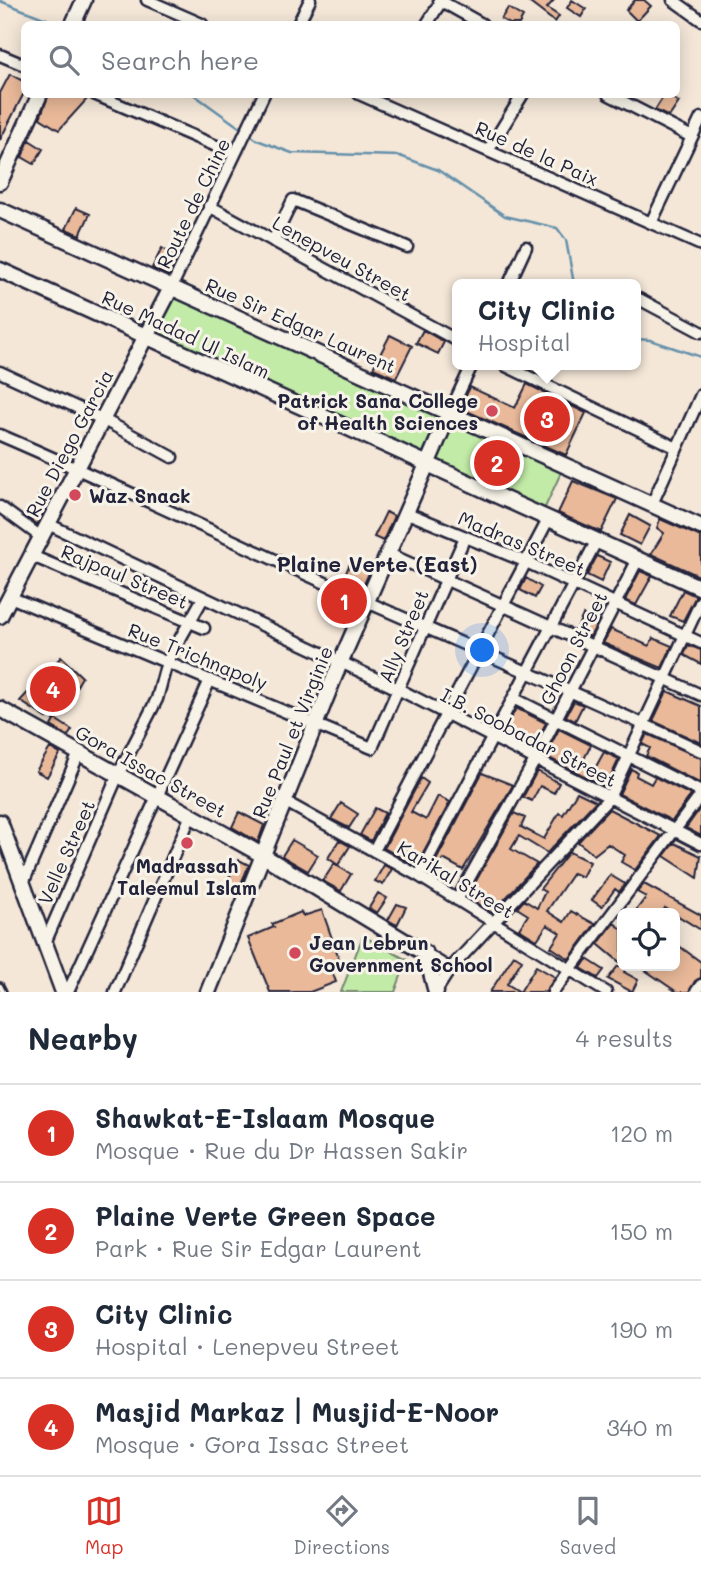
<!DOCTYPE html>
<html lang="en">
<head>
<meta charset="utf-8">
<style>
	:root { --surface:#fff; --page:#f6f6f7; --text:#1f2937; --muted:#747a83; --line:#e0e1e3; --accent:#d93025 }
	body { margin:0; font-family:Mali,sans-serif; background:var(--page); color:var(--text) }
	.controls { position:absolute; right:21px; bottom:21px; display:grid; overflow:hidden; border-radius:10px; box-shadow:0 4px 18px #0003 }
	.controls button { width:63px; height:63px; display:grid; place-items:center; padding:0; border:0; border-bottom:2px solid var(--line); background:var(--surface); color:var(--text); font:35px sans-serif }
	.you { position:absolute; left:483px; top:651px; width:24px; height:24px; margin:-18px; border:5px solid #fff; border-radius:50%; background:#1a73e8; box-shadow:0 0 0 10px #1a73e833 }
	.badge { display:grid; place-items:center; width:46px; height:46px; border-radius:50%; background:var(--accent); color:#fff; font-size:23px; font-weight:700 }
	.pin { position:absolute; translate:-50% -50%; border:4px solid #fff; box-shadow:0 2px 7px #0006 }
	.popup { position:absolute; left:452px; top:279px; width:189px; height:91px; box-sizing:border-box; display:grid; place-content:center; border-radius:10px; background:var(--surface); filter:drop-shadow(0 2px 5px #0005); font-size:23px; white-space:nowrap; color:var(--muted) }
	.popup b { font-size:26px; color:var(--text) }
	.popup::after { content:''; position:absolute; left:50%; top:100%; margin-left:-14px; border:14px solid transparent; border-top-color:var(--surface) }
	.list { margin:0; padding:0; list-style:none }
	h2 { display:flex; justify-content:space-between; align-items:center; height:91px; margin:0; padding:0 28px; font-size:30px }
	h2 small { font-size:23px; font-weight:400; color:var(--muted) }
	.list li { display:grid; grid-template-columns:46px 1fr auto; gap:21px; align-items:center; box-sizing:border-box; height:98px; padding:0 28px; border-top:2px solid var(--line) }
	.list b { display:block; font-size:26px; white-space:nowrap }
	.list p { margin:0; font-size:23px; white-space:nowrap; color:var(--muted) }
	.list em { font-size:23px; font-style:normal; color:var(--muted) }
	.icon { flex:none; width:38px; height:38px; fill:none; stroke:currentColor; stroke-width:2; stroke-linecap:round; stroke-linejoin:round }
	.map { position:relative; flex:none; width:701px; height:992px; overflow:hidden }
	.search { position:absolute; background:var(--surface); box-shadow:0 4px 18px #0003; left:21px; right:21px; top:21px; height:77px; display:flex; align-items:center; gap:18px; box-sizing:border-box; padding:0 24px; border-radius:10px; color:var(--muted); font-size:26px }
	.sheet { height:483px; background:var(--surface) }
	nav { display:flex; justify-content:space-around; align-items:center; box-sizing:border-box; height:98px; border-top:2px solid var(--line); background:var(--surface); font-size:19px; color:var(--muted) }
	nav a { display:grid; justify-items:center; gap:4px }
	nav .on { color:var(--accent) }
	.map>svg:first-child { display:block }
	.green { fill:#c2eba7; stroke:#728671; stroke-width:2 }
	.lines { fill:none; stroke-linecap:round; stroke-linejoin:round }
	.stream { stroke:#6590aa; stroke-width:2.5 }
	.building { fill:#e9b999; stroke:#22223b; stroke-width:2 }
	.lane-casing { stroke:#22223b; stroke-width:10 }
	.street-casing { stroke:#22223b; stroke-width:15 }
	.secondary-casing { stroke:#22223b; stroke-width:19 }
	.lane { stroke:#f7f3e8; stroke-width:4.5 }
	.street { stroke:#f7f3e8; stroke-width:10 }
	.secondary { stroke:#f7f3e8; stroke-width:14 }
	.poi-dot { fill:#d1495b; stroke:#f7f3e8; stroke-width:2.5 }
	.labels { text-anchor:middle; dominant-baseline:central; stroke-width:6; stroke-linejoin:round; paint-order:stroke }
	.street-label { font-size:19px; fill:#22223b; stroke:#f7f3e8 }
	.poi-label { font-size:19px; font-weight:bold; fill:#22223b; stroke:#f7f3e8; text-anchor:start }
	.neighbourhood-label { font-size:21px; font-weight:bold; fill:#22223b; stroke:#f7f3e8 }
</style>
</head>
<body>
<div class="map">
<svg width="701" height="992" viewBox="0 0 701 992">
	<rect width="100%" height="100%" fill="#f4e7d8"/>
	<filter id="ink" filterUnits="userSpaceOnUse"><feTurbulence type="fractalNoise" baseFrequency=".0143" numOctaves="2"/><feDisplacementMap in="SourceGraphic" scale="14" xChannelSelector="R" yChannelSelector="G"/><feConvolveMatrix kernelMatrix="1 2 1 2 8 2 1 2 1" color-interpolation-filters="sRGB"/></filter>
	<g filter="url(#ink)">
		<path class="green" d="M172,294L441,413L420,459L153,336Z
			M450,414L564,466L543,512L429,460Z
			M363,936L407,960L395,992H341Z"/>
		<g class="lines">
			<path class="stream" d="M0,1L59,24
				M193,94L257,140L292,153L400,156L438,170L505,216L557,228L566,240L574,284
				M636,339L650,340L701,357"/>
		</g>
		<path class="building" d="M526,0H554L547,8L559,16L555,22Z
			M572,0L586,9L581,17L567,8Z
			M635,0H644L651,6L637,21L626,10Z
			M508,8L523,17L519,24H510L501,19Z
			M10,74L23,81L24,93L0,140V93Z
			M49,94H87L88,98L59,130L40,118Z
			M665,94L679,102L669,117L655,110Z
			M29,140L43,149L34,164L22,157Z
			M76,208L90,214L80,235L66,229Z
			M162,248L178,257L169,276L152,268Z
			M423,330L444,342L438,354L416,343Z
			M390,335L412,346L396,378L373,368Z
			M527,384L586,413L566,455L460,408L470,387L515,408Z
			M573,481L617,499L601,532L558,513Z
			M40,493L50,498L37,525L28,518Z
			M386,512L394,516L383,541L374,537Z
			M630,515L650,526L640,545L620,535Z
			M660,519L701,537V577L651,554L664,533L657,528Z
			M597,556L610,562L601,582L587,575Z
			M350,563L370,571L361,591L342,583Z
			M640,571L652,576L636,605L625,600Z
			M526,578L541,587L535,598L520,590Z
			M683,590L696,596L683,621L670,616Z
			M333,595L355,605L349,618L330,605Z
			M583,615L598,622L590,637L576,630Z
			M611,629L649,646L653,638L672,646L662,668L603,643Z
			M688,645L701,650V664L684,655Z
			M61,657L82,677L64,708L47,718L20,701Z
			M667,691L701,706V743L653,721Z
			M574,701L583,705L575,721L566,716Z
			M516,708L546,723L532,749L503,734Z
			M55,719L72,730L68,736L51,726Z
			M559,729L591,745L581,765L593,772L604,752L619,759L606,787L545,756Z
			M647,734L701,758V784L646,756L650,748L642,744Z
			M50,748L60,754L47,777L36,771Z
			M631,769L637,772L636,776L651,784L655,777L691,795L672,821L619,794Z
			M537,771L559,783L554,793L540,786L532,801L523,797Z
			M482,773L513,785L463,870L443,859L438,869L433,867L429,874Z
			M421,778L428,783L411,812L426,820L438,796L450,802L416,866L384,848Z
			M577,792L596,801L547,853L519,836L511,849L537,864L492,913L467,897L514,813L525,818L521,827L544,839L559,813L563,815Z
			M341,803L358,814L349,828L331,819Z
			M701,807V836L686,828Z
			M375,808L385,813L371,841L360,835Z
			M609,809L661,836L635,870L621,862L625,855L608,844L594,855L578,842Z
			M239,812L264,825L258,842L232,827Z
			M292,840L318,855L308,871L282,856Z
			M339,840L350,846L338,865L328,858Z
			M674,843L701,856L698,878L664,856Z
			M569,852L590,862L582,877L573,873L547,911L564,922L571,911L595,924L569,959L551,947L560,933L547,925L537,940L519,929L528,915L517,908L524,900L537,908L545,892L540,889Z
			M239,860L249,865L237,893L223,888Z
			M334,864L351,874L341,891L323,881Z
			M384,865L392,869L383,885L375,881Z
			M610,875L625,884L619,892L615,889L602,907L592,900Z
			M644,884L701,915V930L665,908L662,913H634L646,897L637,892Z
			M378,893L387,898L377,913L369,908Z
			M397,904L406,907L397,925L388,920Z
			M322,910L342,967L332,971L336,982L310,992H270L248,938L274,927L272,924L301,912L303,916Z
			M614,923L622,929V964L598,944Z
			M675,943L701,962V978L695,981L689,992H677L639,966H675Z
			M514,955L522,960L507,984L520,992H490Z
			M587,959L604,970L598,978L581,968Z
			M536,966L555,977L546,992H520Z
			M618,966H629L624,972L638,980L632,992L608,979Z"/>
		<g class="lines">
			<defs>
				<path id="lane" d="M0,986L3,992"/>
				<path id="street" d="M147,0L202,24
					M439,0L482,24
					M673,0L701,20
					M298,24L310,0
					M427,24L442,0
					M0,55L24,65
					M94,94L235,154
					M359,94L701,245
					M608,94L692,137
					M488,151L523,94
					M209,206L458,341
					M651,223L701,118
					M273,241L293,200L407,247
					M509,284L526,247
					M171,288L264,94
					M639,299L701,332
					M504,365L677,448
					M0,372L104,420L172,457
					M450,412L472,365
					M0,435C124,488 244,547 367,602C479,651 591,699 701,751
					M652,504L701,395
					M0,507L41,537
					M405,512L524,561L701,643
					M48,524L400,690L701,844
					M387,553L701,695
					M32,556L204,628
					M10,597L372,748L465,537
					M513,698L701,792
					M284,801L419,876L606,992
					M374,851L549,518
					M419,876L597,540
					M23,883L79,753
					M457,900L535,760L638,559
					M45,943L118,775L157,699L167,662L203,598
					M426,954L450,969
					M436,991L450,969L609,798L701,601
					M68,992L210,680
					M115,992L191,815
					M553,992L701,795
					M696,992L701,985"/>
				<path id="secondary" d="M73,24L84,0
					M0,182L40,94
					M0,210L701,527
					M0,270L701,588
					M0,616L171,288
					M0,709L262,855L426,954L436,992
					M0,822L63,992
					M208,992L340,663L450,412"/>
			</defs>
			<use href="#lane" class="lane-casing"/>
			<use href="#street" class="street-casing"/>
			<use href="#secondary" class="secondary-casing"/>
			<use href="#lane" class="lane"/>
			<use href="#street" class="street"/>
			<use href="#secondary" class="secondary"/>
		</g>
	</g>
	<g class="poi-dot">
		<circle cx="492" cy="411" r="7"/>
		<circle cx="75" cy="495" r="7"/>
		<circle cx="187" cy="843" r="7"/>
		<circle cx="295" cy="953" r="7"/>
	</g>
	<g class="labels">
		<g class="street-label">
			<text transform="translate(537 153) rotate(24)">Rue de la Paix</text>
			<text transform="translate(193 203) rotate(-64)">Route de Chine</text>
			<text transform="translate(342 258) rotate(29)">Lenepveu Street</text>
			<text transform="translate(301 325) rotate(24)">Rue Sir Edgar Laurent</text>
			<text transform="translate(186 334) rotate(25)">Rue Madad Ul Islam</text>
			<text transform="translate(69 443) rotate(-62)">Rue Diego Garcia</text>
			<text transform="translate(522 543) rotate(23)">Madras Street</text>
			<text transform="translate(125 576) rotate(23)">Rajpaul Street</text>
			<text transform="translate(403 636) rotate(-67)">Ally Street</text>
			<text transform="translate(573 648) rotate(-63)">Ghoon Street</text>
			<text transform="translate(198 656) rotate(22)">Rue Trichnapoly</text>
			<text transform="translate(292 732) rotate(-68)">Rue Paul et Virginie</text>
			<text transform="translate(529 737) rotate(27)">I.B. Soobadar Street</text>
			<text transform="translate(151 771) rotate(29)">Gora Issac Street</text>
			<text transform="translate(66 852) rotate(-66)">Velle Street</text>
			<text transform="translate(456 879) rotate(31)">Karikal Street</text>
		</g>
		<g class="poi-label">
			<text x="478" y="400" text-anchor="end">Patrick Sana College<tspan x="478" dy="22">of Health Sciences</tspan></text>
			<text x="89" y="495">Waz Snack</text>
			<text x="187" y="865" text-anchor="middle">Madrassah<tspan x="187" dy="22">Taleemul Islam</tspan></text>
			<text x="309" y="942">Jean Lebrun<tspan x="309" dy="22">Government School</tspan></text>
		</g>
		<g class="neighbourhood-label">
			<text x="377" y="563">Plaine Verte (East)</text>
		</g>
	</g>
</svg>
<div class="controls">
<button><svg class="icon" aria-label="locate" viewBox="0 0 24 24"><circle cx="12" cy="12" r="6"/><path d="M12 2v4M12 18v4M2 12h4M18 12h4"/></svg></button>
</div>
<div class="you"></div>
<div class="pin badge" style="left:344px;top:601px">1</div>
<div class="pin badge" style="left:497px;top:463px">2</div>
<div class="pin badge" style="left:547px;top:419px">3</div>
<div class="popup"><b>City Clinic</b>Hospital</div>
<div class="pin badge" style="left:53px;top:689px">4</div>
<div class="search"><svg class="icon" aria-label="search" viewBox="0 0 24 24"><circle cx="10" cy="10" r="6"/><path d="M15 15l6 6"/></svg>Search here</div>
</div>
<section class="sheet">
<h2>Nearby<small>4 results</small></h2>
<ul class="list">
<li><span class="badge">1</span><div><b>Shawkat-E-Islaam Mosque</b><p>Mosque · Rue du Dr Hassen Sakir</p></div><em>120 m</em></li>
<li><span class="badge">2</span><div><b>Plaine Verte Green Space</b><p>Park · Rue Sir Edgar Laurent</p></div><em>150 m</em></li>
<li><span class="badge">3</span><div><b>City Clinic</b><p>Hospital · Lenepveu Street</p></div><em>190 m</em></li>
<li><span class="badge">4</span><div><b>Masjid Markaz | Musjid-E-Noor</b><p>Mosque · Gora Issac Street</p></div><em>340 m</em></li>
</ul>
</section>
<nav>
<a class="on"><svg class="icon" aria-label="map" viewBox="0 0 24 24"><path d="M3 6l6-2 6 2 6-2v14l-6 2-6-2-6 2zM9 4v14M15 6v14"/></svg>Map</a>
<a><svg class="icon" aria-label="directions" viewBox="0 0 24 24"><path d="M12 3l9 9-9 9-9-9zM9 14v-3h6M13 9l2 2-2 2"/></svg>Directions</a>
<a><svg class="icon" aria-label="saved" viewBox="0 0 24 24"><path d="M7 4h10v16l-5-4-5 4z"/></svg>Saved</a>
</nav>
</body>
</html>
